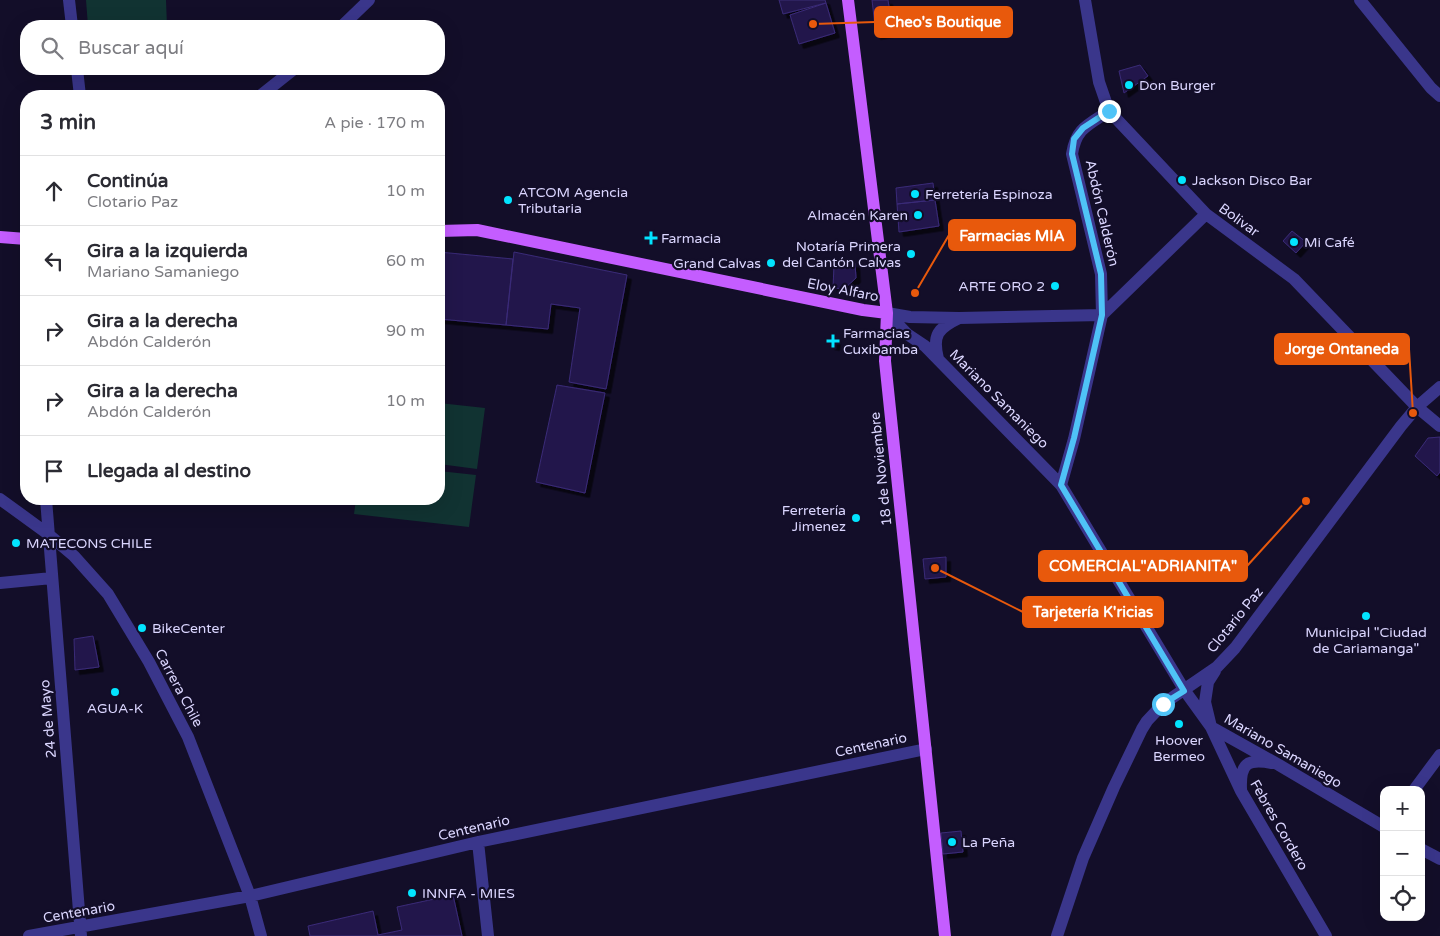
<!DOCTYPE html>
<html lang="es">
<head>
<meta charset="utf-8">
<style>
	:root { --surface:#fff; --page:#f7f7f7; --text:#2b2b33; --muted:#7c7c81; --line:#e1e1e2 }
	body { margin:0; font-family:"Varela Round",sans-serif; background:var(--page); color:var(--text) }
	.controls { position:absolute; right:15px; bottom:15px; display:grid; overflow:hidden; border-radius:10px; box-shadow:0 5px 20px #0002 }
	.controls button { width:45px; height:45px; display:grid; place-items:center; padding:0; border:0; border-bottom:1px solid var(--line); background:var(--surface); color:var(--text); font:25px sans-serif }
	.stop { position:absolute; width:15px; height:15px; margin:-11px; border:4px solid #4fc3f7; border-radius:50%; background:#fff }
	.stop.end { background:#4fc3f7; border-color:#fff; box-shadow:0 1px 5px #0008 }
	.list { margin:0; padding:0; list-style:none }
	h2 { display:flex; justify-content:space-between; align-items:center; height:65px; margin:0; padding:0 20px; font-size:21px }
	h2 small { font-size:16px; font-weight:400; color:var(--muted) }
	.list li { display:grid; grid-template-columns:32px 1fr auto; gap:15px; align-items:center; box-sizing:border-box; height:70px; padding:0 20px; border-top:1px solid var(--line) }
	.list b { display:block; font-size:19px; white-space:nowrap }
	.list p { margin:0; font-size:16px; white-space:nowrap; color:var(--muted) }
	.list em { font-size:16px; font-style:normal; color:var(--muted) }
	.icon { flex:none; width:28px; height:28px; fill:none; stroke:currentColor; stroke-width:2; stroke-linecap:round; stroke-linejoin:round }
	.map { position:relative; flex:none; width:1440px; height:936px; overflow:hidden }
	.search { position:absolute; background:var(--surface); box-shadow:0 5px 20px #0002; left:20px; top:20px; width:425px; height:55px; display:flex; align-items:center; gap:12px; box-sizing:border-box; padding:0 18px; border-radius:20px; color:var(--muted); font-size:19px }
	.panel { position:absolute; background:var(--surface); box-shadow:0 5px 20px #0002; left:20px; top:90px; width:425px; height:415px; border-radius:20px }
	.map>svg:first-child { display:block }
	.green { fill:#113332 }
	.building { fill:#24194b; stroke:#3a2a78; filter:url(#shadow) }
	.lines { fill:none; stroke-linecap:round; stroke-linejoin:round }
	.minor { stroke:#3a368b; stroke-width:12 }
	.major { stroke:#c45dff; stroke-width:12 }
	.route { stroke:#4fc3f7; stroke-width:6 }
	.poi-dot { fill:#02e4ff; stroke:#130e29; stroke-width:2 }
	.labels { text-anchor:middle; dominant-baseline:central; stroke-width:4.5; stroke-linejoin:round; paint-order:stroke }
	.poi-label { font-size:14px; fill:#dbd6ff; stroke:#130e29; text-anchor:start }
	.street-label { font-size:14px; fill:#dbd6ff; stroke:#130e29 }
	.leader { fill:none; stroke:#e8590c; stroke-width:2 }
	.callout-dot { fill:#e8590c; stroke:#130e29; stroke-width:2 }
	.callout { fill:#e8590c; stroke:#e8590c; stroke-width:2 }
	.callout-label { font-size:15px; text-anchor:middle; font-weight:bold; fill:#fff }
</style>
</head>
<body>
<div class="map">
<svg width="1440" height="936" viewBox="0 0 1440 936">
	<defs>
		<filter id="shadow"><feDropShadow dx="4.5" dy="4.5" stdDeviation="0" flood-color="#0009"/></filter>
	</defs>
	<rect width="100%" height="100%" fill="#130e29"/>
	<path class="green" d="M86,0H166L167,26H88Z
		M439,403L485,408L477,469L439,464Z
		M439,471L476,475L469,527L354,514L356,499H439Z"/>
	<path class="building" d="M779,0H825L826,3L783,14Z
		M872,0H888L893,32L876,35Z
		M826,3L835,33L799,44L790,15Z
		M1140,65L1148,76L1124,93L1119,71Z
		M933,183L935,200L897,204L896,188Z
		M935,200L939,226L899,232L897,204Z
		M1292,231L1306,242L1296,253L1283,241Z
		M439,252L513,259L506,325L439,319Z
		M514,252L627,275L606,389L569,382L580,308L551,304L548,329L506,325Z
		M855,263L856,278L844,289L833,288L834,265Z
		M831,336L836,337L835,346L830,345Z
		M557,385L605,393L585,493L536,482Z
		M1440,437V472L1437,476L1415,456L1428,438Z
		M946,557V577L925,579L923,559Z
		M93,636L99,667L75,670L74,639Z
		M961,831L963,852L943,854L941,833Z
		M453,895L462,936H310L308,926L373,911L378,935L402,930L397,907Z"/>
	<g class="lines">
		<path class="minor" d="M69,0L72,26
			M1085,0L1099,82L1109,111L1206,214L1294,279L1417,407L1440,426
			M1360,0L1431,88L1440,96
			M342,26L369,0
			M77,69L80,96
			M260,96L294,69
			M887,313L907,334L925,346L1061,485L1185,691L1211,727L1279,765L1384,827
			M887,313L910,317L959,318L1102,315L1206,214
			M938,359C932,335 938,328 959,318
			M1061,485L1074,439L1102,315L1101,274L1072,154C1076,128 1088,125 1109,111
			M0,499L48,534L74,556L108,594L149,662L188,737L250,896L261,936
			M46,499L81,936
			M0,583L52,578
			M1215,671L1208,682L1205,702L1211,727L1241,791L1326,936
			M1241,789C1240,764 1247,758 1272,763
			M1414,790L1440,755
			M478,842L488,936
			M1421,849L1440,859
			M29,936L250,896L478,842L926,749
			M1057,936L1083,858L1114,787L1142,729L1147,721L1163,704L1217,667L1235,648L1401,426L1417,407L1440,387"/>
		<path class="major" d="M848,0L887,313L885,361L945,936
			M439,231L477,230L863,310L887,313
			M0,237L26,239"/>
	</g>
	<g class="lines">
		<path class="route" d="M1109,111L1083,128L1074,139L1072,154L1101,274L1102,315L1074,438L1061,485L1184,691L1163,704"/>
	</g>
	<g class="poi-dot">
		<circle cx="1129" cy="85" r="5"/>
		<circle cx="1182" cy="180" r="5"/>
		<circle cx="915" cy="194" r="5"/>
		<circle cx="508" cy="200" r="5"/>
		<circle cx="918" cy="215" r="5"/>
		<path d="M648.5 230.5h5v5h5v5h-5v5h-5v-5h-5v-5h5z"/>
		<circle cx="1294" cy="242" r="5"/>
		<circle cx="911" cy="254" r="5"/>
		<circle cx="771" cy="263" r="5"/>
		<circle cx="1055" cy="286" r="5"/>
		<path d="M830.5 333.5h5v5h5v5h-5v5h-5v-5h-5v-5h5z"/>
		<circle cx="856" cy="518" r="5"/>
		<circle cx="16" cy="543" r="5"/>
		<circle cx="1366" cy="616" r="5"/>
		<circle cx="142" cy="628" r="5"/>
		<circle cx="115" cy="692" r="5"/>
		<circle cx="1179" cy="724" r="5"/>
		<circle cx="952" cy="842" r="5"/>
		<circle cx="412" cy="893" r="5"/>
	</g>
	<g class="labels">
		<g class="poi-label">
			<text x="1139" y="85">Don Burger</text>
			<text x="1192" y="180">Jackson Disco Bar</text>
			<text x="518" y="192">ATCOM Agencia<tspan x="518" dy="16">Tributaria</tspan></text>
			<text x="925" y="194">Ferretería Espinoza</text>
			<text x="908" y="215" text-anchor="end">Almacén Karen</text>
			<text x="661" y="238">Farmacia</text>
			<text x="1304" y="242">Mi Café</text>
			<text x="901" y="246" text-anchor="end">Notaría Primera<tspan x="901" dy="16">del Cantón Calvas</tspan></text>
			<text x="761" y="263" text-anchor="end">Grand Calvas</text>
			<text x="1045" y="286" text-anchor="end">ARTE ORO 2</text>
			<text x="843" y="333">Farmacias<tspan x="843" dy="16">Cuxibamba</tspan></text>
			<text x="846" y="510" text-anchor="end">Ferretería<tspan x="846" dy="16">Jimenez</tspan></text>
			<text x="26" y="543">MATECONS CHILE</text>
			<text x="152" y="628">BikeCenter</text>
			<text x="1366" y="632" text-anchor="middle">Municipal "Ciudad<tspan x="1366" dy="16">de Cariamanga"</tspan></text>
			<text x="115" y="708" text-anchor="middle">AGUA-K</text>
			<text x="1179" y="740" text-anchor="middle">Hoover<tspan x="1179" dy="16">Bermeo</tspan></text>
			<text x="962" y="842">La Peña</text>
			<text x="422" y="893">INNFA - MIES</text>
		</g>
		<g class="street-label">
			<text transform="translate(1102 213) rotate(77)">Abdón Calderón</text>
			<text transform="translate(1239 220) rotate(36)">Bolivar</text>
			<text transform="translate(843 290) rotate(11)">Eloy Alfaro</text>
			<text transform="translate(999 399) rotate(45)">Mariano Samaniego</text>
			<text transform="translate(881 469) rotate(-96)">18 de Noviembre</text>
			<text transform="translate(1235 620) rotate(-51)">Clotario Paz</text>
			<text transform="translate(179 688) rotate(62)">Carrera Chile</text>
			<text transform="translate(48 719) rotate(-95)">24 de Mayo</text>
			<text transform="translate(871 745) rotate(-12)">Centenario</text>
			<text transform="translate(1283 751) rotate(30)">Mariano Samaniego</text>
			<text transform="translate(1279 825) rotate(60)">Febres Cordero</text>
			<text transform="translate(474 828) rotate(-13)">Centenario</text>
			<text transform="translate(79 912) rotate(-10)">Centenario</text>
		</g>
	</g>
	<path class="leader" d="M813 24L875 22M915 293L949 235M1413 413L1409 349M1306 501L1247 566M935 568L1023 612"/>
	<g class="callout-dot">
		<circle cx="813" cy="24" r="5"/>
		<circle cx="915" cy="293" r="5"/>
		<circle cx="1413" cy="413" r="5"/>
		<circle cx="1306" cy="501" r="5"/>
		<circle cx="935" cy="568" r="5"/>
	</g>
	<g class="callout">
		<rect x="875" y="7" width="137" height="30" rx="5"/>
		<rect x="949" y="220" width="126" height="30" rx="5"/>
		<rect x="1275" y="334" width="134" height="30" rx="5"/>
		<rect x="1039" y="551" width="208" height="30" rx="5"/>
		<rect x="1023" y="597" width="140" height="30" rx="5"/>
	</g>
	<g class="callout-label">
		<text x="943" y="27">Cheo's Boutique</text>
		<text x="1012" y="241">Farmacias MIA</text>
		<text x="1342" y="354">Jorge Ontaneda</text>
		<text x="1143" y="571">COMERCIAL"ADRIANITA"</text>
		<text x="1093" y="617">Tarjetería K'ricias</text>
	</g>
</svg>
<div class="controls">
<button>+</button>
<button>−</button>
<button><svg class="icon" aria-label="locate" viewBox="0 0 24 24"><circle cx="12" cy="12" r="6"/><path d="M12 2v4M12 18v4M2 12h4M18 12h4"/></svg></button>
</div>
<div class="stop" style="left:1163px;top:704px"></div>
<div class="stop end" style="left:1109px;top:111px"></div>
<div class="search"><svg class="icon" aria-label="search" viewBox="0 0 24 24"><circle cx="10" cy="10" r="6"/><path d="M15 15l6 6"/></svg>Buscar aquí</div>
<section class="panel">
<h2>3 min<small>A pie · 170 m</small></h2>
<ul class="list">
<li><svg class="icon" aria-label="ahead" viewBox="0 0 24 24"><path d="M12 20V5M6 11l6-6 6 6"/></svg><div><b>Continúa</b><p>Clotario Paz</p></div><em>10 m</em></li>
<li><svg class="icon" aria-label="left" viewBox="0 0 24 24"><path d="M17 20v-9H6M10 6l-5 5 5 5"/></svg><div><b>Gira a la izquierda</b><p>Mariano Samaniego</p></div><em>60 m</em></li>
<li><svg class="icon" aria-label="right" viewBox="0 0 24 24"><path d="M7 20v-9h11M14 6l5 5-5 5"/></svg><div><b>Gira a la derecha</b><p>Abdón Calderón</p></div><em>90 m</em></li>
<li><svg class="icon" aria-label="right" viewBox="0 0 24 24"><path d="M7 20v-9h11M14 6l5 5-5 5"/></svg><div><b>Gira a la derecha</b><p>Abdón Calderón</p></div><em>10 m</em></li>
<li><svg class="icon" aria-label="arrive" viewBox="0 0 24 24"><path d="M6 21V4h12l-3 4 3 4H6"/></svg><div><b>Llegada al destino</b></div></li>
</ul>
</section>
</div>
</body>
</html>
